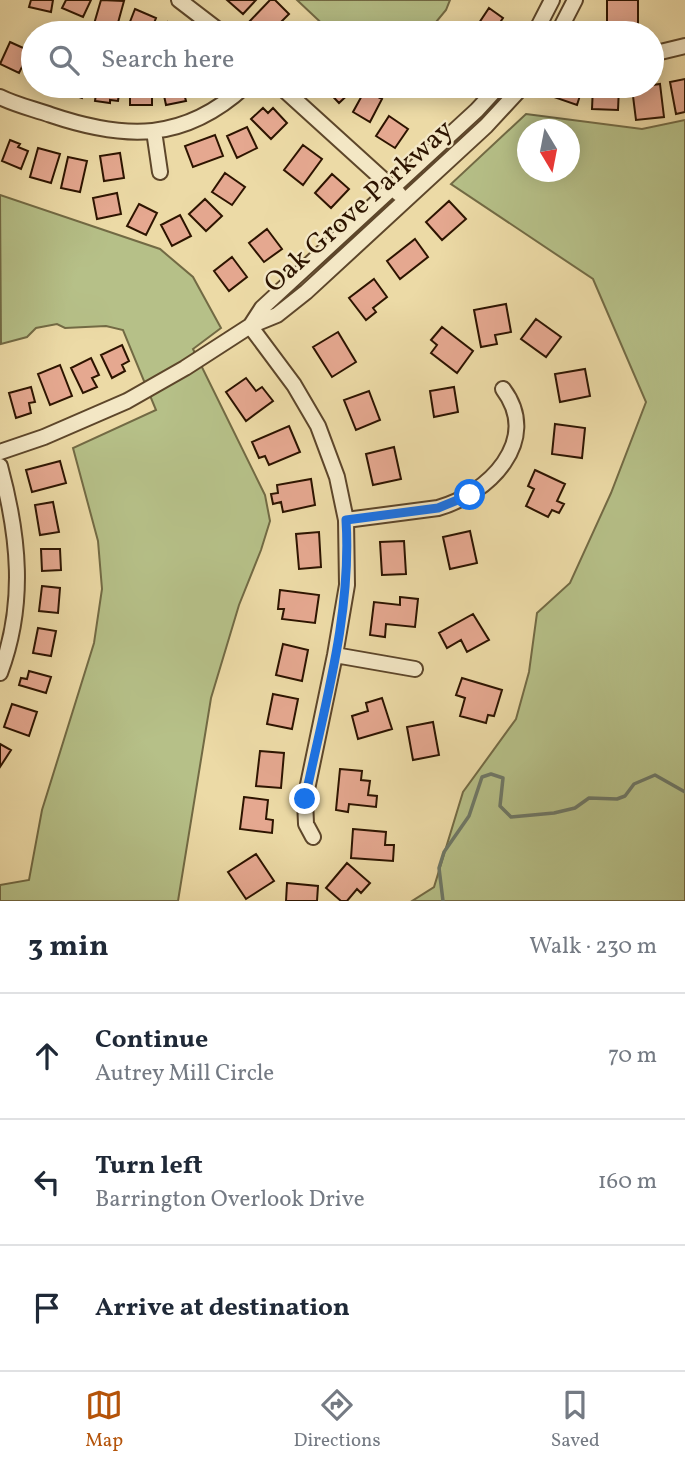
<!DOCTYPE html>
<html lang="en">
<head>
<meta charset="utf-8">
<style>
	:root { --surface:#fff; --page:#f6f6f7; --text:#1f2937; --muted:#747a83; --line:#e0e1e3; --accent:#b45309 }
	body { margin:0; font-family:Vollkorn,serif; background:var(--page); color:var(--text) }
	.compass { position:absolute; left:517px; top:119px; width:63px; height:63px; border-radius:50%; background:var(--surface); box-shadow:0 4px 18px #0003; rotate:170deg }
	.stop { position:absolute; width:21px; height:21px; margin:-16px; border:5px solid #1a73e8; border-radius:50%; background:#fff }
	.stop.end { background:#1a73e8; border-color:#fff; box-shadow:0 2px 7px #0008 }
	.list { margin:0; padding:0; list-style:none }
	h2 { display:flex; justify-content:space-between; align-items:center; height:91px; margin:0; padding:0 28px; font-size:30px }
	h2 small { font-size:23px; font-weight:400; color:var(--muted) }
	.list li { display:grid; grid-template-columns:46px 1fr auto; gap:21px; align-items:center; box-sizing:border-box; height:126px; padding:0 28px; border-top:2px solid var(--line) }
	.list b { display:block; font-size:26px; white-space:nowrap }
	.list p { margin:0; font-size:23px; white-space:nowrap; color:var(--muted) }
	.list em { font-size:23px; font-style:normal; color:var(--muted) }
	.icon { flex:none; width:38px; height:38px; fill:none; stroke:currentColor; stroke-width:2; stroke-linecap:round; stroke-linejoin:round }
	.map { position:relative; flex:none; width:685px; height:901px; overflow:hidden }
	.search { position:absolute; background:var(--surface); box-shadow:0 4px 18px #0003; left:21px; right:21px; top:21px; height:77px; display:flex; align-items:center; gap:18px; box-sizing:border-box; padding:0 24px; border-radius:38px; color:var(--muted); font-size:26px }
	.sheet { height:469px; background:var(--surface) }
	nav { display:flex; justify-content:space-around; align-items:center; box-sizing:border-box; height:98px; border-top:2px solid var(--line); background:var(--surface); font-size:19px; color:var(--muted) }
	nav a { display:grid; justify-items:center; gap:4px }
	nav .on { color:var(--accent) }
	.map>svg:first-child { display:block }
	.green { fill:#b6c088; stroke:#726a44; stroke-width:2; fill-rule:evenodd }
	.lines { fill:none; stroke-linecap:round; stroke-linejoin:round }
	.stream { stroke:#6e7867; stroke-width:3.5 }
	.building { fill:#e5a890; stroke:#2d1400; stroke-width:2 }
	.street-casing { stroke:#5d462a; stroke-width:18 }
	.street { stroke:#f3e7c5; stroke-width:14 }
	.route { stroke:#1a73e8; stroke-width:9 }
	.labels { text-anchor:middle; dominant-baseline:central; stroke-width:5; stroke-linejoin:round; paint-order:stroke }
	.street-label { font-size:28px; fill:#2d1400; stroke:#f3e7c5 }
</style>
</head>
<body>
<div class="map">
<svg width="685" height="901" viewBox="0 0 685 901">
	<rect width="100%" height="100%" fill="#ecdaa6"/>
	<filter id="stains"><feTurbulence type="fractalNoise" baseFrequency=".00286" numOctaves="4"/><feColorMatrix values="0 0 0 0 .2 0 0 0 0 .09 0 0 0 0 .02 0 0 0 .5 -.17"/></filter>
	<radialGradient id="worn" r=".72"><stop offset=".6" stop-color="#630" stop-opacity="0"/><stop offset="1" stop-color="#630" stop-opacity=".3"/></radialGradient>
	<path class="green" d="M297,0H450L446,10L427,33H332Z
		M526,114L642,129L685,120V901H412L434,887L463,792L516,719L529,672L537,613L570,583L611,493L646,402L593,279L451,184ZM528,130H570V172H528Z
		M0,195L160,249L193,277L221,328L193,349L265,495L270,521L261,550L239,605L211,698L178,901H0V885L29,880L42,810L94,643L102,589L98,541L73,448L156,410L123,330L106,326L65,328L57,324L36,328L27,337L1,344Z"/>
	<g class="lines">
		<path class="stream" d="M443,901L439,868L444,852L469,816L482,777L491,774L503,778L500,806L511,817L554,813L575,808L589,798L617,799L625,796L634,784L655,775L685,792"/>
	</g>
	<path class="building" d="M31,0H53L51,12L29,7Z
		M66,0H91L83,17L62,8Z
		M101,0L124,1L116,30L94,24Z
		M227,0H256L243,14Z
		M270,0H275L289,14L270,33H262L249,22Z
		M607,0H638V25H607Z
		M489,8L503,18L499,24L505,28L501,33H487L477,26Z
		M135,9L156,18L150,33L126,32Z
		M168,22L180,30L178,33H161Z
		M294,26L301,33H286Z
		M10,42L30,51L19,73L0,64Z
		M685,79V112L676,114L670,82Z
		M660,84L664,117L636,120L632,88Z
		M62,86H86L82,98L61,91Z
		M97,86H120L118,101L110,100V103L95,101Z
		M130,86H152V105H130Z
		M162,86H182L186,101L166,105Z
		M326,86H357L339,103L324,87Z
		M551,86H583L577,105L548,95Z
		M593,86L619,87L618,110L592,109Z
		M365,90L382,99L370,122L353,112Z
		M263,108L268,113L273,108L287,123L271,139L251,119Z
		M389,116L408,129L395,148L376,136Z
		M247,127L257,148L237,158L227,136Z
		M215,135L223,156L193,167L185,146Z
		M10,140L20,144L18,147L28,151L21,169L2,161Z
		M303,145L322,159L303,185L284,170Z
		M38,148L60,154L51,183L30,177Z
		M120,153L124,178L104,181L100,156Z
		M68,157L87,161L80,192L61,188Z
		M225,173L245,187L232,205L212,192Z
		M332,174L349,189L331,208L315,193Z
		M117,193L121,214L97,219L93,198Z
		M205,199L222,216L206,231L189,214Z
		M449,201L466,219L442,240L426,222Z
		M139,204L157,213L146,235L127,226Z
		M180,215L191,236L172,246L161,225Z
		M267,229L282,249L264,262L249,243Z
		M415,239L428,257L400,279L387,261Z
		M232,257L247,277L229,291L214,271Z
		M374,279L387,297L373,308L376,312L366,320L349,298Z
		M506,304L511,332L495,335L497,344L481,347L474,310Z
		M536,319L561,337L546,357L521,339Z
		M442,327L473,351L457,373L431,353L437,345L431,340Z
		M338,332L356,362L332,377L313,347Z
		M122,345L129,361L122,365L125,371L112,378L101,355Z
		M91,358L99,375L92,378L97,387L83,393L71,368Z
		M60,365L72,396L50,405L38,374Z
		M585,369L590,396L560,402L555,374Z
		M246,378L256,391L262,387L273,401L246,421L226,392Z
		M31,387L35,402L29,403L31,413L16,418L9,393Z
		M454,387L458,412L434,417L430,391Z
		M369,391L380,420L356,430L344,400Z
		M555,424L585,428L582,458L552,454Z
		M289,426L300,452L269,465L265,456L259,458L252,442Z
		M394,447L401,479L373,485L366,454Z
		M60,461L66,483L32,492L26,470Z
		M535,470L565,484L557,501L564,504L559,513L552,510L548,517L526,506L534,489L528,486Z
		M311,479L315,505L283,512L281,502L273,504L271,494L278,493L277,485Z
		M53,502L59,532L40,535L35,505Z
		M470,531L477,563L450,569L443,537Z
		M319,532L321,567L299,569L296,534Z
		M404,541L406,574L382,575L380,542Z
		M41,549H60L61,570L42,571Z
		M42,586L60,588L58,613L39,611Z
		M280,590L319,595L315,623L282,619L284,609H278Z
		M400,597L418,599L415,627L386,624L385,637L370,635L374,602L400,605Z
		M473,614L489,640L467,652L461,640L447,648L439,633Z
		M38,628L56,631L51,656L33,653Z
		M283,644L308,650L302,681L276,675Z
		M29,671L51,677L46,693L19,685L21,678L27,679Z
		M462,678L502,690L494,716L488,715L486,723L460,716L465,698L456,695Z
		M273,694L298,699L292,729L267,724Z
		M382,698L392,729L358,739L352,716L368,711L366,703Z
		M12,704L37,712L29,736L4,727Z
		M433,722L439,755L413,760L407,727Z
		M0,744L11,750L0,767Z
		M260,751L284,753L281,788L256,786Z
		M340,769L362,771L361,780L370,781L368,795L377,796L376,807L349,804L348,812L336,810Z
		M244,797L268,800L266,819L273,820L272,833L240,829Z
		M353,829L386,832L385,845H394L393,861L351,858Z
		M256,854L274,881L246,899L228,872Z
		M347,863L370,883L361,893L357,889L347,901H341L326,888Z
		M287,883L318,886L317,901H286Z"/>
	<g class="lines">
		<defs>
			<path id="street" d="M179,0L222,33
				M535,33L552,0
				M558,33L575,0
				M652,54L685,46
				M280,86L399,194
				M0,97C16,105 34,109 51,115C125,140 184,142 245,86
				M154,131L160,172
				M251,325L262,308L477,110L499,86
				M250,326L294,385L318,426L337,477L346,520L347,585L335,655L305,799L306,824L313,837
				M0,452L44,437L127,401L185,368L250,326L277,315L306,292L486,126L523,86
				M0,466C19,536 26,604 0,673
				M346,520L438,508C488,494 542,441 503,389
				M335,655L415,669"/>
		</defs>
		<use href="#street" class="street-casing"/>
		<use href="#street" class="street"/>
	</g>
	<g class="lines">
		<path class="route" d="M305,799C324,707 352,614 346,520L438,508L470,495"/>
	</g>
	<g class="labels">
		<g class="street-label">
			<text transform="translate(359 207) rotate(-42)">Oak Grove Parkway</text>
		</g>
	</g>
	<rect width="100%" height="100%" filter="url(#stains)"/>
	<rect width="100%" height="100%" fill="url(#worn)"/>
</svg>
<svg class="compass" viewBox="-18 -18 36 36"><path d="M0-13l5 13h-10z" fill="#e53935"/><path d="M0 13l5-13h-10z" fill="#747a83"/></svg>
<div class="stop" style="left:470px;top:495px"></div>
<div class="stop end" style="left:305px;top:799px"></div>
<div class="search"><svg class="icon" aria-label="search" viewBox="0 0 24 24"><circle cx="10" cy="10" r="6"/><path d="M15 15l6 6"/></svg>Search here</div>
</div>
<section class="sheet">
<h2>3 min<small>Walk · 230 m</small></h2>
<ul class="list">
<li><svg class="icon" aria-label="ahead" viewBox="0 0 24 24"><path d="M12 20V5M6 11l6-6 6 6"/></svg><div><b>Continue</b><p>Autrey Mill Circle</p></div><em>70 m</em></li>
<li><svg class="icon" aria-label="left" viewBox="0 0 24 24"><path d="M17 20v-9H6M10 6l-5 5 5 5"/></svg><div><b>Turn left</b><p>Barrington Overlook Drive</p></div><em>160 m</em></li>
<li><svg class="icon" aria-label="arrive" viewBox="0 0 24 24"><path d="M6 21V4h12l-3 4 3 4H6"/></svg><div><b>Arrive at destination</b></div></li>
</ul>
</section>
<nav>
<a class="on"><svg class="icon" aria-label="map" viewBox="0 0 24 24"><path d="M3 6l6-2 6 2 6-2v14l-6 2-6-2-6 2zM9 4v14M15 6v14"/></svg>Map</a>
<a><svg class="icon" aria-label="directions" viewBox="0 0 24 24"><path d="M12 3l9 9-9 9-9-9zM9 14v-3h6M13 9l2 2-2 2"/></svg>Directions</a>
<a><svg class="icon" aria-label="saved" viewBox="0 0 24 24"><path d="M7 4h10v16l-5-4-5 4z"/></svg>Saved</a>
</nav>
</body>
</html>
